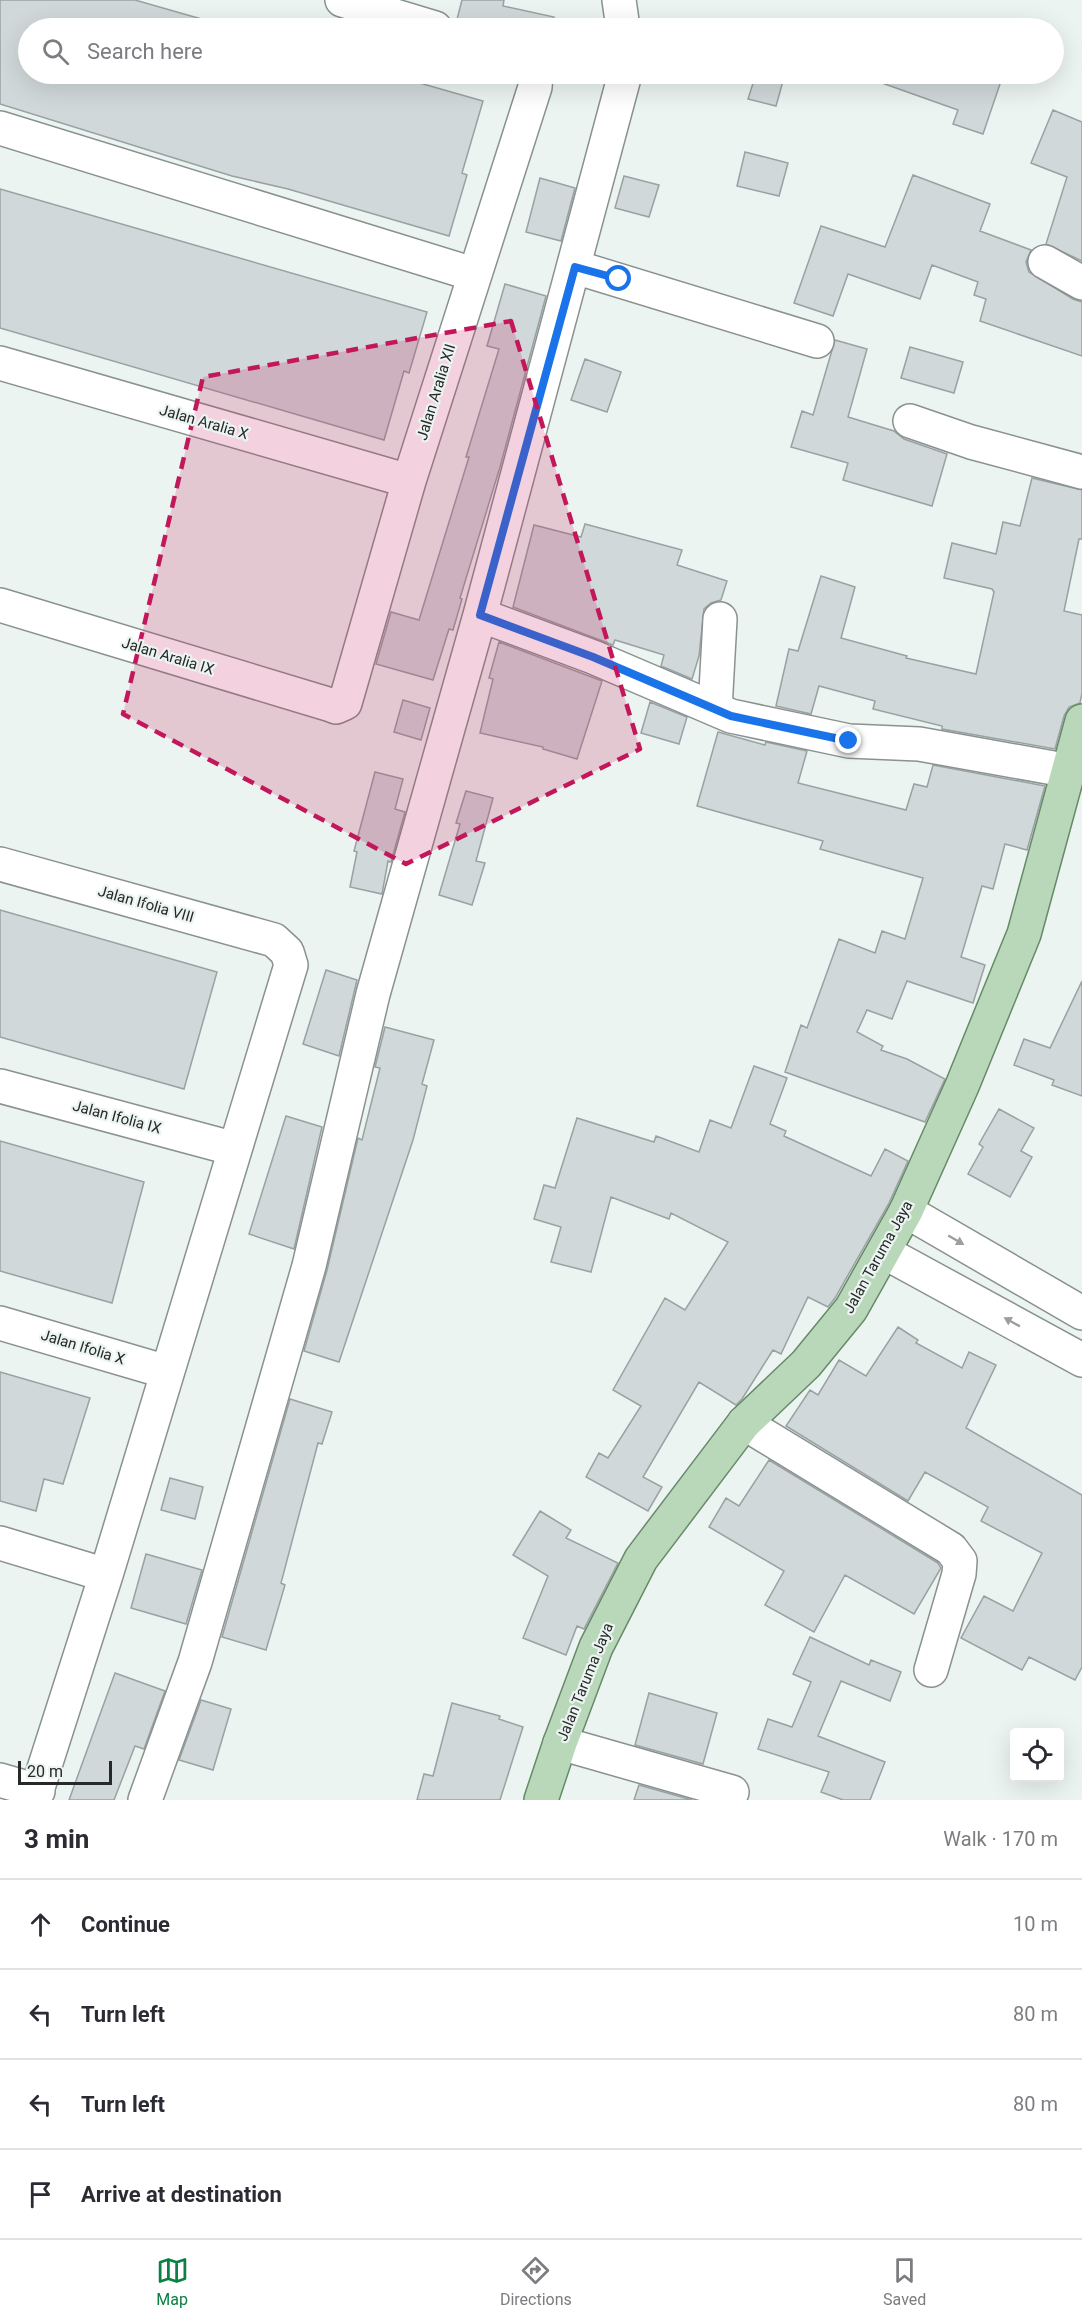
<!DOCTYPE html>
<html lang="en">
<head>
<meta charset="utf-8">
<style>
	:root { --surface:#fff; --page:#f2f2f3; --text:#2b2b33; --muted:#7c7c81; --line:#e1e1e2; --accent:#0b8043 }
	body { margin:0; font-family:Roboto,sans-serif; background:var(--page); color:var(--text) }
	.controls { position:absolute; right:18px; bottom:18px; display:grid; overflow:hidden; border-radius:6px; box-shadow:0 6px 24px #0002 }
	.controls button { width:54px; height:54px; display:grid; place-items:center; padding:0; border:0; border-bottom:2px solid var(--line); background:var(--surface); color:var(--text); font:30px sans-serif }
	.scale { position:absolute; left:18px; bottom:15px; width:94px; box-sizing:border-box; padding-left:6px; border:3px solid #262928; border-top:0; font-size:16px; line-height:21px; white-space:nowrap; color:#262928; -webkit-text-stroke:4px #ebf4f1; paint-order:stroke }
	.stop { position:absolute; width:18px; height:18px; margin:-14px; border:4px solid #1a73e8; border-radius:50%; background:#fff }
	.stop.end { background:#1a73e8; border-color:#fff; box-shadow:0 2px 6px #0008 }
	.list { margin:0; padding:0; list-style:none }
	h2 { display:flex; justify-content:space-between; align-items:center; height:78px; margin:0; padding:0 24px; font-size:26px }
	h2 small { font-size:20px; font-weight:400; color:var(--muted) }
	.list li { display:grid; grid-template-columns:39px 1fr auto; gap:18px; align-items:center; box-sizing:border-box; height:90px; padding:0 24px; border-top:2px solid var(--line) }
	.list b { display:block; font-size:22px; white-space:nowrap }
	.list em { font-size:20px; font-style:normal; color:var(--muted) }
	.icon { flex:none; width:33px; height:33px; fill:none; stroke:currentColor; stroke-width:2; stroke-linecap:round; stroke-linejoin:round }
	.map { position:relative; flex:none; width:1082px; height:1800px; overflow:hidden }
	.search { position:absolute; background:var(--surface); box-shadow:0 6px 24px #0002; left:18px; right:18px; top:18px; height:66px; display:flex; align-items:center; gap:15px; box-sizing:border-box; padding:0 21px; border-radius:33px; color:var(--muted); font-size:22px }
	.sheet { height:438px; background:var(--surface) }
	nav { display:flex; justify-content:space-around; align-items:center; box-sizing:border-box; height:84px; border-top:2px solid var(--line); background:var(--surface); font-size:16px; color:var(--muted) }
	nav a { display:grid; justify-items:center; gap:3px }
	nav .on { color:var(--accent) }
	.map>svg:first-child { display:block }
	.building { fill:#d0d8d9; stroke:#99a1a2; stroke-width:1.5 }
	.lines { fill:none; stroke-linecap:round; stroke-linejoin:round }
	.minor-casing { stroke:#8a9290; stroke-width:36 }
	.major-casing { stroke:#668a68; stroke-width:36 }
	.minor { stroke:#fff; stroke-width:33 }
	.major { stroke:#b8d8b9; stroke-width:33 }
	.oneway { fill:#9d9f9e }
	.route { stroke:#1a73e8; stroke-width:8 }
	.marked { fill:#c2185b; fill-opacity:0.2; stroke:#c2185b; stroke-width:4.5; stroke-dasharray:12 8; stroke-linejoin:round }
	.labels { text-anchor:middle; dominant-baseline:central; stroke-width:4.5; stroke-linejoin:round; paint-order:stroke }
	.street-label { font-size:15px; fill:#262928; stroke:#ebf4f1 }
</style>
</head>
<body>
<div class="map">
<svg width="1082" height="1800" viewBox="0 0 1082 1800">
	<rect width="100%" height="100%" fill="#ebf4f1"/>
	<path class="building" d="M0,0H135L233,28H28V74H388L483,101L462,173L467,175L449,236L288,189L232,176L0,104Z
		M462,0H504L503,6L554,17L553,28H474L456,23Z
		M756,74H785L776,106L748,99Z
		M866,74H980L1001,81L983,134L953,124L958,110L865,77Z
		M1053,110L1082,122V261L1046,244L1067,177L1031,163Z
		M745,152L788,163L779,196L737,186Z
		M913,175L990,204L980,231L1031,250L1026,262L1029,272L1073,299L1082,302V356L980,321L986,299L974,295L978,282L932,265L920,299L848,274L833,316L794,303L821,226L885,247Z
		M624,176L659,185L649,217L615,208Z
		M540,178L575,188L561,241L526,232Z
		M0,189L427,312L409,373L404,371L384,440L0,328Z
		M505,284L546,296L500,467L460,598L462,599L453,630L449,629L433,680L376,664L391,612L419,620L469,457H466L499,349L487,346Z
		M835,340L867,349L848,417L894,431L904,439L947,454L932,506L843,480L848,463L791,447L802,411L813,415Z
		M910,347L963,362L954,393L901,378Z
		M585,359L621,372L607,412L571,400Z
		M1032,478L1082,490V539H1079L1064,611L1082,615V693L1080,703L1069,707L1064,716L1055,749L942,729V726L873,709L875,701L819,686L811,714L776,706L789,649L798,651L821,576L855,587L841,638L907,656L906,658L976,674L994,592L992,589L944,578L952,543L996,554L1003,522L1020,526Z
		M585,524L682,550L677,565L727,581L721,600L711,603L704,609L699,656L692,679L661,666L664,655L615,640L613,645L513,607L534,525L581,537Z
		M499,642L602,681L577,759L543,749V747L480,733L493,679L489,678Z
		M403,700L430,708L421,740L394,732Z
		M650,702L687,717L679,744L641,733Z
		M718,732L765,745L766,742L807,751L798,783L906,810L914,784L927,787L933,765L1045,786L1027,850L1005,844L993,889L982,886L961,957L985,965L973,1003L907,981L892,1019L867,1010L857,1032L883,1046L881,1050L907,1059L945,1079L925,1122L785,1072L801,1025L807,1028L839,939L875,953L882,931L905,939L923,878L820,849L823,841L697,806Z
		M375,772L403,779L395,809L405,812L391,862L388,861L382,894L350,887L357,852L354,851Z
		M466,791L493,798L476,861L485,863L472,905L439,895L460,824L456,823Z
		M0,910L217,972L184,1089L0,1037Z
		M326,970L357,980L339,1056L303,1044Z
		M1082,981V1096L1052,1085L1054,1080L1014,1065L1024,1039L1050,1048Z
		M385,1027L434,1040L422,1084L427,1086L413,1140L339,1362L304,1351L327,1270L358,1138L362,1140L380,1068L375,1067Z
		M754,1066L787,1078L770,1124L786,1131L784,1136L871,1176L885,1149L908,1161L889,1203L835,1298L828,1307L808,1297L781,1354L773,1350L742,1399L736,1405L699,1382L643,1477L662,1487L648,1511L586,1477L599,1453L608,1458L641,1406L613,1390L665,1298L685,1310L728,1242L671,1213L669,1219L611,1197L591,1272L551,1262L561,1227L534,1219L544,1185L555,1188L577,1118L654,1142L656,1136L699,1152L710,1120L731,1128Z
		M999,1109L1034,1128L1021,1151L1032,1157L1010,1197L968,1174L983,1147L979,1144Z
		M286,1116L322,1127L294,1249L249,1234Z
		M0,1141L144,1182L112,1303L0,1271Z
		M898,1327L918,1340L916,1343L962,1368L969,1352L996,1365L966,1428L1082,1495V1667L1075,1680L1029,1657L1022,1670L961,1638L984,1596L1013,1611L1042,1553L981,1521L988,1507L925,1472L908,1501L786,1426L810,1390L818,1395L839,1360L866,1376Z
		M0,1372L90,1398L63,1484L44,1479L36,1511L0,1501Z
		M290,1399L332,1412L322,1444L318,1443L281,1583L285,1585L266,1650L222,1637Z
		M769,1460L938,1563L941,1568L914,1614L845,1575L814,1632L765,1605L784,1571L709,1527L726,1498L739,1506Z
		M170,1478L203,1487L195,1519L161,1510Z
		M540,1511L571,1530L566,1538L618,1563L584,1629L577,1626L566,1655L523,1638L548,1576L513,1555Z
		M146,1554L202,1570L186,1624L131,1608Z
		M810,1637L869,1665L871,1660L901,1672L890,1701L841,1681L818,1736L885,1762L870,1800H843L821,1792L829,1772L758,1749L768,1719L792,1727L811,1682L793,1674Z
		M115,1673L165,1691L144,1749L135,1746L114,1800H69Z
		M649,1693L717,1713L703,1764L635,1745Z
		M201,1700L231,1709L213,1770L179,1760Z
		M452,1703L500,1716L499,1719L523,1727L500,1800H417L424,1774L433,1776Z
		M639,1785L692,1800H634Z"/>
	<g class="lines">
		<defs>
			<path id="minor" d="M342,0L435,28
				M619,0L623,28
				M0,128L473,274
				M1045,262L1082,283
				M575,267L817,341
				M0,363L409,481
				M910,421L971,442L1082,472
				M0,605L331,705L336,707L345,703L409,481L535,87L536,74
				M480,615L593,657L731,716L849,741L919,744L1070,771
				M715,709L720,619
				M0,864L274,940L287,952L291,965L106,1575L34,1800
				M0,1086L235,1149
				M906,1211L1082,1313
				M884,1252L1082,1360
				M0,1323L167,1372
				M744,1423L951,1549L960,1561L959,1574L931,1670
				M0,1543L106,1575
				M560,1743L732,1792
				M0,1780L38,1791
				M145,1800L195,1662L309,1266L373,994L480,615L625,74"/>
			<path id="major" d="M541,1800L560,1743L596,1647L641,1559L744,1423L806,1364L851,1309L906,1211L962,1086L1024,934L1082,721"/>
		</defs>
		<use href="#minor" class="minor-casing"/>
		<use href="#major" class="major-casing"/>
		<use href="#minor" class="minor"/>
		<use href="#major" class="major"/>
	</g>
	<defs><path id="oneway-solid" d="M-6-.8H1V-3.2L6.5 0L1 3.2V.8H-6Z" transform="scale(1.5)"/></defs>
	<g class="oneway">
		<use href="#oneway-solid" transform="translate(956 1240) rotate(30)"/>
		<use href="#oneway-solid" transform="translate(1012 1322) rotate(-151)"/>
	</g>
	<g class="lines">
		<path class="route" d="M619,279L575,267L480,615L593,657L731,716L849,741"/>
	</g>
	<path class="marked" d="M511,321L640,749L406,864L123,714L203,377Z"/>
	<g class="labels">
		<g class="street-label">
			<text transform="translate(436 392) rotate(-73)">Jalan Aralia XII</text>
			<text transform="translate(204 422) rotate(16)">Jalan Aralia X</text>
			<text transform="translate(168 656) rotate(17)">Jalan Aralia IX</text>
			<text transform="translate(146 904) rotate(16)">Jalan Ifolia VIII</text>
			<text transform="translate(117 1117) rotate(15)">Jalan Ifolia IX</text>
			<text transform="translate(878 1257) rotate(-61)">Jalan Taruma Jaya</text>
			<text transform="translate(83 1347) rotate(17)">Jalan Ifolia X</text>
			<text transform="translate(585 1682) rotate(-68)">Jalan Taruma Jaya</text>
		</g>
	</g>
</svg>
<div class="controls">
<button><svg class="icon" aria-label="locate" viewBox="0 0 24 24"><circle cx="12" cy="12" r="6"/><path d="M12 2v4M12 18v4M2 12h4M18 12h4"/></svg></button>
</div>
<div class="scale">20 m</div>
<div class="stop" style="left:619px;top:279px"></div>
<div class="stop end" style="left:849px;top:741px"></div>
<div class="search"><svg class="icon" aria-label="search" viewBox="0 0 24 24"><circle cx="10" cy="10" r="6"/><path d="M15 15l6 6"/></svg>Search here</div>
</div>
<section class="sheet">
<h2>3 min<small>Walk · 170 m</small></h2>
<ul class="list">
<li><svg class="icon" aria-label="ahead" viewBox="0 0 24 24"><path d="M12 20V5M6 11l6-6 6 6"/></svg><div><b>Continue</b></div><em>10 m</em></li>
<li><svg class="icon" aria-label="left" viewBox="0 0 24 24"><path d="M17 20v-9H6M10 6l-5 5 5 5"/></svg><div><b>Turn left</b></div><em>80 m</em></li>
<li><svg class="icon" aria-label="left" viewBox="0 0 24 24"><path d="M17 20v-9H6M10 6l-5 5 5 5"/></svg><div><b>Turn left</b></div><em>80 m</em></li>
<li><svg class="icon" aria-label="arrive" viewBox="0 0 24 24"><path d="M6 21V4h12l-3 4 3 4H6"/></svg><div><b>Arrive at destination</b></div></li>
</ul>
</section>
<nav>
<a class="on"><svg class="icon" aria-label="map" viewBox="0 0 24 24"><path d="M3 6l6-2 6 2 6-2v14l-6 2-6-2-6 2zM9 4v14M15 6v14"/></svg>Map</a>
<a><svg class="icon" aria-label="directions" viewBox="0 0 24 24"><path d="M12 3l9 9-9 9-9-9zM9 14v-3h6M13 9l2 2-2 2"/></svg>Directions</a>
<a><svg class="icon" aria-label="saved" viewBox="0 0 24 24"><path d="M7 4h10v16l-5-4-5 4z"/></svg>Saved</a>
</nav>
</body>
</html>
